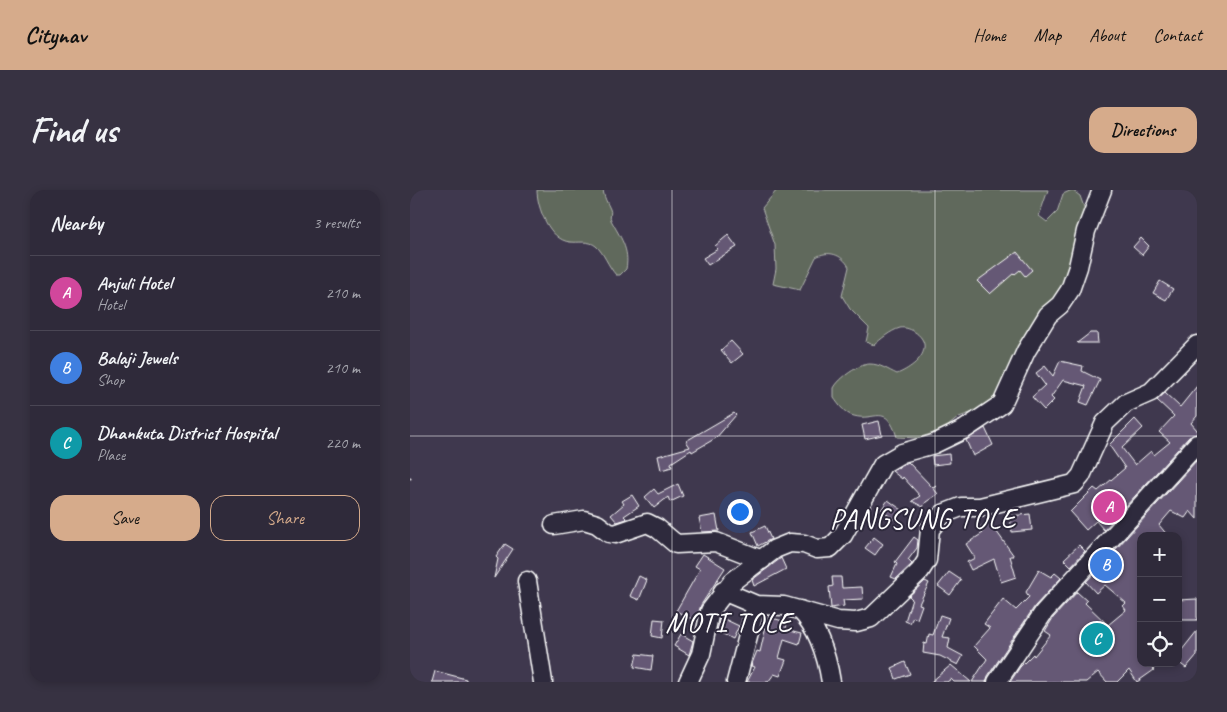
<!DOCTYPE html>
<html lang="en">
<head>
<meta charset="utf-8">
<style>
	:root { --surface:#2f2a3a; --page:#373242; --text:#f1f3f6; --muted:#a7a7af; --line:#4a4654; --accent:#d6ab8b }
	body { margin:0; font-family:Caveat,sans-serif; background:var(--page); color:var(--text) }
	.controls { position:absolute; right:15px; bottom:15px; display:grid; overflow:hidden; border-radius:10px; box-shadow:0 2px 8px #0003 }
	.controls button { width:45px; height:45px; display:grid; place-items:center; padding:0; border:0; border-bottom:1px solid var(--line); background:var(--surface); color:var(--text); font:25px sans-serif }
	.you { position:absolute; left:329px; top:321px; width:18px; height:18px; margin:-12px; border:4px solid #fff; border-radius:50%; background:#1a73e8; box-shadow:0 0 0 8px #1a73e833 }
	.badge { display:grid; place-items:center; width:32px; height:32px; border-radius:50%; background:var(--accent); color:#fff; font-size:16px; font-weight:700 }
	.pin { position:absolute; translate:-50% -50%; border:2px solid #fff; box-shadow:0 1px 5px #0006 }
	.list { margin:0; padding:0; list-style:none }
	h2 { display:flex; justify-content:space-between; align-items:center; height:65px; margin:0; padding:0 20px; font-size:21px }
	h2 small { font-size:16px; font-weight:400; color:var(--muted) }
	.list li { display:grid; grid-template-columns:32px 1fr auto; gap:15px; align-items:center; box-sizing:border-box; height:75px; padding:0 20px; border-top:1px solid var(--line) }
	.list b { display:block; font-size:19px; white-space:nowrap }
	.list p { margin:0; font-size:16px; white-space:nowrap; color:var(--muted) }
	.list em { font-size:16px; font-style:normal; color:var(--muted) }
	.actions { display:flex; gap:10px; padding:15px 20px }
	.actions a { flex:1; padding:11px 0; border:1px solid var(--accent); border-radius:15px; text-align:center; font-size:18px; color:var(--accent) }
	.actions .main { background:var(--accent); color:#111 }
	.icon { flex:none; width:28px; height:28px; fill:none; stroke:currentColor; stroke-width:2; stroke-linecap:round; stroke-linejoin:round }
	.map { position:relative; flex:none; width:787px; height:492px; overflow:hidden; border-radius:15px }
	header { display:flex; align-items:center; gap:30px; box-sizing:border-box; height:70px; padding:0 25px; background:var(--accent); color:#111 }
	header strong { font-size:24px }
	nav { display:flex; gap:28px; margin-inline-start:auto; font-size:18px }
	.intro { display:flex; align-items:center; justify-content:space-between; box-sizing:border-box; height:120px; padding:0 30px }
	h1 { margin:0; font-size:35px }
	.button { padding:12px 22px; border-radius:15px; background:var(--accent); color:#111; font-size:18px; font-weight:700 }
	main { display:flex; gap:30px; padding:0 30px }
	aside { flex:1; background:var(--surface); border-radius:15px; box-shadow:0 2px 8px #0003 }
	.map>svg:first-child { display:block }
	.green { fill:#61695c; stroke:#b0b4ae }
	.building { fill:#655874; stroke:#fff }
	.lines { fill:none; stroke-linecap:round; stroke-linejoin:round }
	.minor-casing { stroke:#fff; stroke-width:21 }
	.path { stroke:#fff; stroke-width:2; stroke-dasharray:5 4; stroke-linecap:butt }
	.minor { stroke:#2f2a3d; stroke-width:18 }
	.grid { fill:none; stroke:#fff; stroke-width:1; stroke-opacity:0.55 }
	.labels { text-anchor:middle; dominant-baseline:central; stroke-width:4; stroke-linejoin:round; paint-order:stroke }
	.quarter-label { font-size:28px; letter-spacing:1px; fill:#fff; stroke:#2f2a3d }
</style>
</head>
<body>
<header>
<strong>Citynav</strong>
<nav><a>Home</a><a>Map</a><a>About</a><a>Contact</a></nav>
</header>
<div class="intro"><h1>Find us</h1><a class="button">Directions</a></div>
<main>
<aside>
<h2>Nearby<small>3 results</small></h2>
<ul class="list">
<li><span class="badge" style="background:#d1479c">A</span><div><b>Anjuli Hotel</b><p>Hotel</p></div><em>210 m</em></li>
<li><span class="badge" style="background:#3f7fe0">B</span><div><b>Balaji Jewels</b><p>Shop</p></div><em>210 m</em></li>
<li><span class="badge" style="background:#0f9aa8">C</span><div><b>Dhankuta District Hospital</b><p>Place</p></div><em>220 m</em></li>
</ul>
<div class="actions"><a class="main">Save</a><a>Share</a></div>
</aside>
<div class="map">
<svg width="787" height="492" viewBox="0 0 787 492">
	<rect width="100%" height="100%" fill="#3f384e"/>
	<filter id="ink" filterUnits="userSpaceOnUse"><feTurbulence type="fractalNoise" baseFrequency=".02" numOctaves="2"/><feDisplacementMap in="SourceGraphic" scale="10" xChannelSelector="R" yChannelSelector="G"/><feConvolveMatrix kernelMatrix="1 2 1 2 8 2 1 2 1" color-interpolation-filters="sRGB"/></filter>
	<g filter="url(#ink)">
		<path class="green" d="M127,0H193C194,8 197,12 200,19C202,22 199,27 201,30C210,47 220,59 216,79L210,85H206C198,76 194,63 186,56C179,50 168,53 160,52C139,50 127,17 127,0Z
			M367,0H638L629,26L637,32L647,22L653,4L662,0L670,6L675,20V63L588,213L549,227L533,240L508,248L487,247C476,212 465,232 444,226C435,224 429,215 424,208V198C429,188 449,174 460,174C470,174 478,180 487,184C497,180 513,170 514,158C516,147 500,136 490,138C480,141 471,149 464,155L456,152L459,138L440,119L432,106L439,77C432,64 418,60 406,67L390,100L363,94L366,79L365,55L352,18Z"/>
		<path class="building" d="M318,45L327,57L298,75L293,68L308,59L305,56Z
			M731,48L739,56L732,65L723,57Z
			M607,62L622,80L615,86L610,80L605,84L604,83L580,104L567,91Z
			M750,91L763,99L756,110L743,103Z
			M680,143H687L688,153H667Z
			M321,151L333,164L322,173L311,160Z
			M650,171L673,176L672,181L690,190L678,215L670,212L676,196L653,190L641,207L644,210L634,220L622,207L635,195L626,183L635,176L643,186Z
			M787,196V226L781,233L787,240V244L779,247L694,340L686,331L676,340L660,322L684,298L688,301L715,278L699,255L725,229L733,238L712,258L725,275L741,261L744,265L760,252L749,242L764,226L747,210L755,203L770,217Z
			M324,223L326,225L306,248L282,262L281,260L261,273L262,277L251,280L248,266L280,257L276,251Z
			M469,231L472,245L455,249L452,235Z
			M575,238L583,255L563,266L556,250Z
			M539,264L540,273L523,275L522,266Z
			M787,270V329L780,321L775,328L761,321L749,335L758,346H731V473H739L744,480L727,492L719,480L707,492H697L688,482L676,492H600L610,477L623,464L624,466L641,445L635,441L643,428L667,402L677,411L675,413L698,435L716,420L713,416L716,413L695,395L686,403L676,392Z
			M498,272L523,298L526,296L524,299L528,304L516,312L513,317L502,311L510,306L493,287L492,289L482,281Z
			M268,294L273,306L260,312L258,307L244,318L235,307L244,299L248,304Z
			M222,305L229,316L214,326L217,329L207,332L201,325L214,314L212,311Z
			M478,310L492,320L485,330L471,320Z
			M620,324L622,340L602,342L600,326Z
			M306,325L309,341L292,342L289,328Z
			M579,331L604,366H600L606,387L591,392L584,369L561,380L557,372L565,368L556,354L573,343L569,338Z
			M355,336L361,349L348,356L342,342Z
			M464,347L473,354L465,365L455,358Z
			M504,347L508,350L507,358L498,370L502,374L486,389L481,387L487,374L485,372Z
			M95,354L103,359L84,388L88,369L86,367Z
			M669,355L675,361L661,376L654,369Z
			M293,364L315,378L291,415L286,431L266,421L290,379L285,376Z
			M371,368L376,379L344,396L342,390Z
			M629,380L641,387L645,383L651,388L625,416L578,486L576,492H562L577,469L564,456L580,438L574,434L593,409L606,420L619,407L616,402Z
			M539,382L551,390L540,405L528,396Z
			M229,386L237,390L229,410L220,406Z
			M422,387H431L432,398L452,397L453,409L433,410L434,416L421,418L419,397L423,396Z
			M515,391L519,393L509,414L512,415L507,429L503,427L500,433L495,431L502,409L499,406Z
			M787,409V430H772L768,426V410Z
			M530,425L539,428L532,447L540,448L538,458L553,466L548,475L530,466L513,463L514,453L517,454L519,444L523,445Z
			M310,427L329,436L323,449L307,441Z
			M358,427L377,432L376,439L392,443L389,454L374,449L369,468L376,470L370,486L364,484L358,492H337L345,477L341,476L347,461L350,462Z
			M244,429L254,430L252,448L242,446Z
			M787,441V465L776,478L768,472V465Z
			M271,444L283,451L279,465L264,456Z
			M227,464L243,466L241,480L224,477Z
			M495,472L500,484L486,489L482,478Z
			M541,475L561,492H544L541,489L537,492H521Z
			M25,481L56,489V492H22Z"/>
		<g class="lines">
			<defs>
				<path id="minor" d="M144,335L174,330L187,334L199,343L205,344L237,333L247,338L266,354L306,352L352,370
					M117,391L133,492
					M313,401L346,415
					M390,420C408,438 417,467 421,492
					M278,492L291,464L300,421L323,391L365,359L380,353L394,354L407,359L420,358L433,345L473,274L492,263L524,254L555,239L592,214L616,161L638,125L650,115L660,100L668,77L676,41L692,0
					M326,492L346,415L374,416L428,431L446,432L461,428L510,381L517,370L520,339L533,324L551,317H570L664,294L671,286L695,233L716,213L741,202L787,155
					M587,492L634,422L787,254"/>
			</defs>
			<use href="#minor" class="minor-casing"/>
			<path class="path" d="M0,289L1,288"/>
			<use href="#minor" class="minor"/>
		</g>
	</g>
	<path class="grid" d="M262,0V492M525,0V492M0,246H787"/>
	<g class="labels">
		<g class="quarter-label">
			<text x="513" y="328">PANGSUNG TOLE</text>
			<text x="319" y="432">MOTI TOLE</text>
		</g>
	</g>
</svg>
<div class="controls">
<button>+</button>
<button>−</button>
<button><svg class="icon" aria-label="locate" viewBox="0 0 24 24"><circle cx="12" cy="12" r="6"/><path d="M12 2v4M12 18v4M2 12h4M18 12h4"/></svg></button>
</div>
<div class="you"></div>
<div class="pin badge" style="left:699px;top:317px;background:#d1479c">A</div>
<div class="pin badge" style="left:696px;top:375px;background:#3f7fe0">B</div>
<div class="pin badge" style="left:687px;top:449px;background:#0f9aa8">C</div>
</div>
</main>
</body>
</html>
